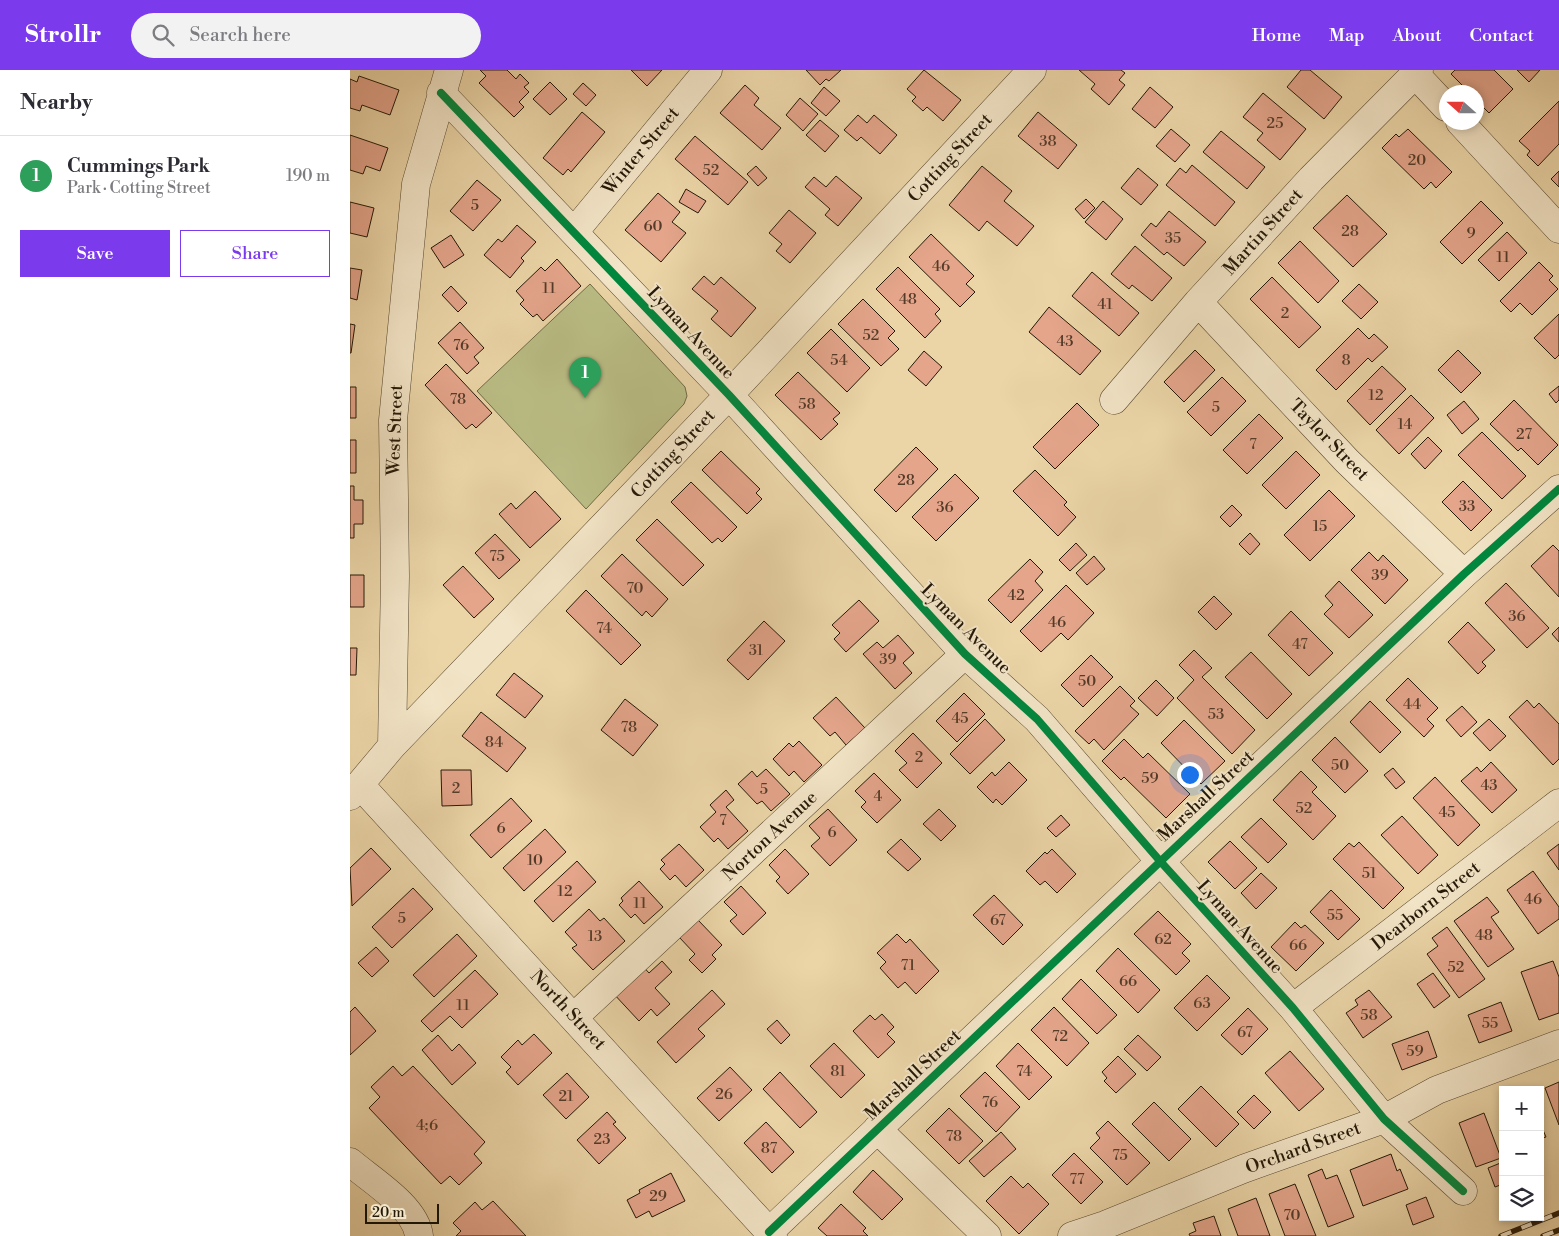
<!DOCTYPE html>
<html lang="en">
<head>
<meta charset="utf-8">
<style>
	:root { --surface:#fff; --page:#f2f2f3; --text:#2b2b33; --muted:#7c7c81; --line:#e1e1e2; --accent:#7c3aed }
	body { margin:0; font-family:"Libre Bodoni",serif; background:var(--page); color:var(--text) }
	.controls { position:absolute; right:15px; bottom:15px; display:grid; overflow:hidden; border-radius:0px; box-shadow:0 2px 8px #0003 }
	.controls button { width:45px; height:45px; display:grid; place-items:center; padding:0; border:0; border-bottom:1px solid var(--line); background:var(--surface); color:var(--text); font:25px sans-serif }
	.compass { position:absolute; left:1089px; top:15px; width:45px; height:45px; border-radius:50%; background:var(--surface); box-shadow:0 2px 8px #0003; rotate:291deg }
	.scale { position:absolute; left:15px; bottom:12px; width:74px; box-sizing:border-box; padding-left:5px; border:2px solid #241807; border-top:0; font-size:14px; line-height:18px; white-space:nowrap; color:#241807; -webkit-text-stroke:4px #f2e4c6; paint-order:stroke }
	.you { position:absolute; left:839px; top:704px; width:18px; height:18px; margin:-12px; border:4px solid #fff; border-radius:50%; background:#1a73e8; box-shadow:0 0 0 8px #1a73e833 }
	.badge { display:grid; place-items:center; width:32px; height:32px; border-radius:50%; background:var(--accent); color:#fff; font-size:16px; font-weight:700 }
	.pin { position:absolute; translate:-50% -41px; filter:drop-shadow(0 1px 2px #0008) }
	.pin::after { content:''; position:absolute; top:26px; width:18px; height:15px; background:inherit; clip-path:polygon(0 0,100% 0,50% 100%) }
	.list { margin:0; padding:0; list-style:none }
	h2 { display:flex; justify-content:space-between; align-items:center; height:65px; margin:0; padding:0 20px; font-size:21px }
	h2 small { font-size:16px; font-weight:400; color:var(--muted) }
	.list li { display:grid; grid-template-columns:32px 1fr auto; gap:15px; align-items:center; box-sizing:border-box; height:80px; padding:0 20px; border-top:1px solid var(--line) }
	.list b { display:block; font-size:19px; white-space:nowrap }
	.list p { margin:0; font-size:16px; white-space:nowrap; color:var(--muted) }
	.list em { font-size:16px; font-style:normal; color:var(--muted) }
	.actions { display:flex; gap:10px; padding:15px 20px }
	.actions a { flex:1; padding:11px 0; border:1px solid var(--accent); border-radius:0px; text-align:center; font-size:18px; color:var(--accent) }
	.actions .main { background:var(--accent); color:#fff }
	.icon { flex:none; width:28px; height:28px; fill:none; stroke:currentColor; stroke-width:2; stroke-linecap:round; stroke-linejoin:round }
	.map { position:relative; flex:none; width:1209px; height:1166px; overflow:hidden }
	header { display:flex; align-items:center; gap:30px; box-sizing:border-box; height:70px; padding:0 25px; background:var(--accent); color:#fff }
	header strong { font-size:24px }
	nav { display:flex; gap:28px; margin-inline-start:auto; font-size:18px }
	.search { width:350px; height:45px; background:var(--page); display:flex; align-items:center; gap:12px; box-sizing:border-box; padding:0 18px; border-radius:28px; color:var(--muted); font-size:19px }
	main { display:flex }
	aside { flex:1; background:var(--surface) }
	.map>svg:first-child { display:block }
	.green { fill:#babd85; stroke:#6f6a46 }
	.building { fill:#e4a58b; stroke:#241807 }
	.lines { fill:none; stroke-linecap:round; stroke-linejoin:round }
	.minor-casing { stroke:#56472f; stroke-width:29 }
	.minor { stroke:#f2e4c6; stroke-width:28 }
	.rail-casing { stroke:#241807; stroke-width:5.5 }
	.rail { stroke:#f2e4c6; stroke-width:4; stroke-dasharray:11; stroke-linecap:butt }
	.cycleway-casing { stroke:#f2e4c6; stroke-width:11 }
	.cycleway { stroke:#00873e; stroke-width:8 }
	.labels { text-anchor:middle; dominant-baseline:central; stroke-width:4; stroke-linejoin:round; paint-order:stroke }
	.number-label { font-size:15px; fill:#543b28 }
	.street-label { font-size:18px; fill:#241807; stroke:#f2e4c6 }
</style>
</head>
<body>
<header>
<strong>Strollr</strong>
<div class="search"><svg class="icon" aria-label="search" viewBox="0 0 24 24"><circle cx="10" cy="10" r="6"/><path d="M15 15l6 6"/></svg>Search here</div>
<nav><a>Home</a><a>Map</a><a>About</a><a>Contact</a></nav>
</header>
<main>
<aside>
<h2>Nearby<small></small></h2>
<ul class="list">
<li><span class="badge" style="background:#2e9e5b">1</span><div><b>Cummings Park</b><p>Park · Cotting Street</p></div><em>190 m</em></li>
</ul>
<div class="actions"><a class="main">Save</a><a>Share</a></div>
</aside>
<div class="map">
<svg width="1209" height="1166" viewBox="0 0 1209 1166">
	<rect width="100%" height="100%" fill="#ebd5a7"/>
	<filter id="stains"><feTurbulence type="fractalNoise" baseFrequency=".004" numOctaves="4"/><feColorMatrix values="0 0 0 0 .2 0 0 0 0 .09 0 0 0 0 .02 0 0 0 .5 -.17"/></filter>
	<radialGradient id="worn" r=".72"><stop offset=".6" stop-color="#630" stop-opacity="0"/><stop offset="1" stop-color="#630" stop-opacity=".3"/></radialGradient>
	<path class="green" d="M240,214L335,317L337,326L334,334L236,439L127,321Z"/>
	<path class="building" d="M130,0H157L166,9L170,4L179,13L174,17L179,22L169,32L174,37L164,47L129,13L136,6Z
		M281,0H312L297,16Z
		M456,0H491L479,11L476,9L470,15Z
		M574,0L611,30L593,51L577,37L573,41L562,31L566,27L557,19Z
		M729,0H771L775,3L769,10L775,15L759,35L741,19L745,14Z
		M951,0H960L992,27L974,49L937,17Z
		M1105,0H1144L1163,19L1139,43L1126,30V22H1119L1101,4Z
		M1167,0H1190L1179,12Z
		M9,6L49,20L40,45L12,35L10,41L0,38V9L7,12Z
		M200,12L217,29L200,45L183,29Z
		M233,13L246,25L236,36L223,24Z
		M395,15L409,28L404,35L431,58L412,80L370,43Z
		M474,17L490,31L476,46L461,33Z
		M800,17L823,37L805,58L782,39Z
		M913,23L956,59L930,90L907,70L913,63L893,47Z
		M450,28L468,44L453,61L436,45Z
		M1209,31V74L1188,96L1177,85L1180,81L1169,71Z
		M232,42L255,62L221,102L218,99L213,105L193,88Z
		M688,42L727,75L708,99L668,66Z
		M508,45L517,53L524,45L547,65L530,84L511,67L507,71L494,60Z
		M470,50L489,66L475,82L456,65Z
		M821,59L840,75L825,92L806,76Z
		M1058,59L1102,102L1086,118L1081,112L1074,119L1032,78L1046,64L1049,67Z
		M871,61L915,97L897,119L853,82Z
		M0,65L38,78L30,101L16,96L13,104L0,100Z
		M345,66L398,112L378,135L325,89Z
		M842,95L885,132L865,156L816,115L830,98L836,103Z
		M406,96L417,108L408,116L397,104Z
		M632,96L662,121L654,131L684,156L667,176L637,151L629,161L599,135Z
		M788,98L808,115L791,135L771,118Z
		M1209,101V117L1201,109Z
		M486,106L512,128L488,156L475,145L480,139L455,117L464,107L476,117Z
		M127,110L151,130L123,161L100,141Z
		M336,119L356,131L348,143L329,132Z
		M308,123L330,142L322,152L336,163L311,192L275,160Z
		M997,125L1037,164L1003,197L963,158Z
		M736,129L745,138L734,149L725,139Z
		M753,131L773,149L756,170L735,152Z
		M1131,131L1153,153L1112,194L1090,172Z
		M0,132L24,138L17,167L0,163Z
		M439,140L466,163L440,193L426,181L432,174L419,163Z
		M819,141L856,172L834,196L817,182L814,185L791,165L801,153L806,157Z
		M167,155L186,172L171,188L174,191L160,208L134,185L148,169L152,172Z
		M1157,162L1177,183L1149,211L1128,190Z
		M581,164L624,206L616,214L625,222L610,237L559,187Z
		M101,165L114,185L94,198L81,178Z
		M950,171L989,211L968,233L928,193Z
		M785,176L822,208L802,231L782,215L779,219L761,204Z
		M207,189L231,216L193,251L187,244L183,247L170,234L174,230L166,221L191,197L195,201Z
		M1189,192L1203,206L1199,210L1208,219L1182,245L1170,233L1161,242L1150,231Z
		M548,197L590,239L585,244L591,251L575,268L526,219Z
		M0,198L12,200L7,230L0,228Z
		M742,202L789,243L769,266L722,226Z
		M354,206L364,215L371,207L406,238L381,267L361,249L368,241L342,219Z
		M922,207L971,257L949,278L900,229Z
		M1009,214L1028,232L1011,249L992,231Z
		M101,216L117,233L108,242L92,225Z
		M513,229L545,261L538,268L549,279L531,296L488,254Z
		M699,237L751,281L730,305L679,262Z
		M1209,244V285L1205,289L1184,268Z
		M110,252L134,278L124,287L129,293L117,304L88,273Z
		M0,254L5,255L1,283H0Z
		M1008,258L1019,269L1024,264L1038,277L1022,292L1018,288L986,320L966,300Z
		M481,259L520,298L497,322L457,283Z
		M845,280L865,300L834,332L814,312Z
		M1108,280L1131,303L1111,323L1088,300Z
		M574,281L592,297L576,316L558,300Z
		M96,294L142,343L126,358L122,354L116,359L75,315Z
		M1032,296L1056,319L1020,355L997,331Z
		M448,302L490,343L483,349L488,354L471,370L425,325Z
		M872,307L896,331L861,366L837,342Z
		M1209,316V330L1206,333L1199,324Z
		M0,317H6V348H0Z
		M1061,325L1084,348L1049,384L1026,360Z
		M1164,330L1208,375L1188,395L1171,378L1168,381L1140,354Z
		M1114,331L1129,349L1112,364L1097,345Z
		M727,333L749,355L705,399L683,377Z
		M909,344L933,368L897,404L873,380Z
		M1132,362L1176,406L1152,429L1108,385Z
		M1078,367L1092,381L1075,399L1061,384Z
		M0,370H6V403H0Z
		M566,377L588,399L546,442L524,420Z
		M371,381L410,419L406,423L412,429L397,444L352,400Z
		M946,381L970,405L936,439L912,415Z
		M685,400L717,432L714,435L726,447L708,466L663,421Z
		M605,404L629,428L586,471L562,447Z
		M1113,411L1142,440L1121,461L1092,432Z
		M341,412L387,457L372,472L368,468L362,473L321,432Z
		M0,416H4V430H13V454H4V468H0Z
		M979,420L1005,446L960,491L934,465Z
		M185,421L211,449L180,478L149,444L161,433L166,439Z
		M882,435L892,445L880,457L870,447Z
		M307,449L354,495L333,516L286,470Z
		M900,463L910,474L900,485L889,474Z
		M145,464L170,490L149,509L125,483Z
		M726,473L737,485L720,501L709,490Z
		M1203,475L1209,481V527L1181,496Z
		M1019,482L1028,491L1033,485L1058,510L1035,534L1001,500Z
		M272,484L318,529L302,547L296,541L292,546L251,506Z
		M744,486L755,499L737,515L726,503Z
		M680,489L693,502L685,511L693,520L661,553L638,530Z
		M113,496L144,529L124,548L93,515Z
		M0,505H14V537H0Z
		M989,511L1023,545L999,568L974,544L983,535L975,526Z
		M1156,513L1199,558L1177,578L1135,533Z
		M716,515L744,543L718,570L711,563L691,582L670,561Z
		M236,520L291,575L271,595L216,541Z
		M864,526L882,544L866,560L848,542Z
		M509,530L529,551L496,582L484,569L490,563L482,555Z
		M941,541L983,583L959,606L918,565Z
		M414,551L435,571L398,610L377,590Z
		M1118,552L1145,580L1132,592L1136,596L1128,604L1098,572Z
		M1209,557V572L1202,564Z
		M548,565L564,583L553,593L562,603L545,619L513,584L527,572L533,578Z
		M0,578H7L6,605H0Z
		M844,580L862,598L852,607L905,660L882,684L827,628L844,610L829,595Z
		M901,582L942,624L917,649L875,607Z
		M741,585L763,607L733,637L711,615Z
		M164,603L193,626L175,648L146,625Z
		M1058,608L1088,638L1077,649L1084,656L1074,667L1036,630Z
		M806,610L824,628L807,646L788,628Z
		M770,616L785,631L780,636L789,644L754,680L744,669L739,674L725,661Z
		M614,623L635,644L607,672L586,651Z
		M486,627L515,658L496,675L485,662L480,666L463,648Z
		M275,629L308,655L283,686L251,660Z
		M1177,630L1184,638L1189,633L1209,654V689L1203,695L1159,647Z
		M1020,631L1051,662L1030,683L1000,652Z
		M1112,636L1127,652L1111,667L1096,650Z
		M131,642L176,678L157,702L112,666Z
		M635,649L655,670L620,704L600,684Z
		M1139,649L1156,666L1140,681L1123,663Z
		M834,650L875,691L851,714L811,673Z
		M563,663L592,693L567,718L549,700L557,693L545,681Z
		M985,667L1018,701L995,723L962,690Z
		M774,669L793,688L798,683L840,724L816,748L774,707L771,710L752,691Z
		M449,671L472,695L454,712L444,701L439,706L423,689L439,673L443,677Z
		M659,692L677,710L652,735L646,729L643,733L627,717L642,702L645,706Z
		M1141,692L1167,720L1142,743L1111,711L1127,697L1131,702Z
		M1043,698L1055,712L1046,719L1034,705Z
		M416,699L440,724L421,741L412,731L407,734L388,714L402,701L407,707Z
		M91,700H121L122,735L92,736Z
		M951,701L967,717L962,722L986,746L963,770L923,730Z
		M524,703L551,730L527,753L511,737L516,732L505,721Z
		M1085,707L1130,755L1108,776L1063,728Z
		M376,720L384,730L376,737L398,761L378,779L368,768L364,772L350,757L366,742L360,735Z
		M161,728L182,751L141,788L120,765Z
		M478,739L507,770L480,796L461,776L470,768L459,756Z
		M589,739L606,756L591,771L573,754Z
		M711,745L720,755L706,767L697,758Z
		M1052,746L1088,785L1068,804L1031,765Z
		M911,748L937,774L918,793L891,767Z
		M195,759L216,782L174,821L153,798Z
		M551,769L571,789L558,801L537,782Z
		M880,771L907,798L885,819L858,792Z
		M1009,772L1054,818L1033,839L983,789L999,773L1004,777Z
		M329,774L354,800L336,817L325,805L320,810L310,799L315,794L311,790Z
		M1209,774V800L1197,783Z
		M21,778L41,799L2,836L0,798Z
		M435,779L459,804L438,824L426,811L430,807L419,795Z
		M702,779L726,804L707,823L695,811L690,815L676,801L695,782L697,784Z
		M227,791L246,812L203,852L184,831Z
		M1183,801L1209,837V849L1188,864L1157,820Z
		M911,803L927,818L906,839L891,823Z
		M289,811L313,837L294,854L285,844L281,848L269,835L273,831L271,828Z
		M391,816L416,843L393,865L380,851L387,845L374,832Z
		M63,818L83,839L42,878L22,857Z
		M981,820L1010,849L988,870L960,842Z
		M644,825L673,855L653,875L623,845Z
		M1137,827L1149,842L1141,847L1164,879L1138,897L1104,851Z
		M239,839L250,851L254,848L275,871L243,900L222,878L227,875L215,862Z
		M808,841L841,874L832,883L840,891L826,905L784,864Z
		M348,850L372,875L362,885L366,889L352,903L339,890L345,884L329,867Z
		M945,852L951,858L955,855L974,873L946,901L921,877Z
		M1097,857L1135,909L1109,928L1077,884L1088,876L1082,868Z
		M107,864L127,886L84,927L63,905Z
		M547,864L556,873L560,869L589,901L566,924L555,912L548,918L530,898L536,892L527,883Z
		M26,877L39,891L22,907L8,893Z
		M768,878L810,920L788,943L746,901Z
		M312,891L322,902L305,918L320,934L307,946L301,939L289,951L262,922L291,894L299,903Z
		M1203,891L1209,907V943L1189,950L1171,902Z
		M125,900L148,924L112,958L100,946L82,962L71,951Z
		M1083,903L1100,926L1084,938L1067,914Z
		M857,905L880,928L847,961L824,938Z
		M731,909L767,945L747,964L712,929Z
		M362,920L375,934L348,959L355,966L326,993L307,972Z
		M1019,920L1042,947L1013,968L996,943L1008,935L1005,930Z
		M1151,932L1162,961L1129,973L1118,945Z
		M5,937L26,961L0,985V942Z
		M704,937L739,973L717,996L681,960Z
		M898,938L918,959L892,985L871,965Z
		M532,944L544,957L537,964L545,972L528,988L503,961L520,945L525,950Z
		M427,950L440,965L431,974L417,959Z
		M1078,961L1087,987L1052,1000L1042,974Z
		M184,964L202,983L168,1015L156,1002L161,997L151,987L168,970L172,975Z
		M88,965L102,981L109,974L126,993L102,1015L72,980Z
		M788,965L811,987L797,1001L774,979Z
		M484,973L515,1005L491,1028L460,996Z
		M668,973L702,1007L679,1030L646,996Z
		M940,981L974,1019L949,1041L915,1003Z
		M768,986L786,1004L766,1023L754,1011L757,1008L752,1002Z
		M43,996L52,1006L63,996L135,1072L124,1084L132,1093L109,1115L100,1106L91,1114L19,1038L30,1027L21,1017Z
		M380,997L402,1020L369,1051L347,1028Z
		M430,1002L467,1042L450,1058L413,1019Z
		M635,1002L670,1037L646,1062L610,1026Z
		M217,1003L239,1027L216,1049L193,1025Z
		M1209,1012V1055L1195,1018Z
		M851,1016L889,1054L866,1077L828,1039Z
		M904,1025L921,1042L904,1059L887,1042Z
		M804,1032L841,1069L819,1091L782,1054Z
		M599,1038L633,1071L609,1094L576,1061Z
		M257,1042L266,1052L263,1054L276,1068L249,1094L227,1070Z
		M1134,1043L1151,1088L1126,1097L1109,1053Z
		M758,1051L800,1093L777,1115L740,1078L750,1068L746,1063Z
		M416,1052L444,1082L422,1103L394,1073Z
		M1190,1053L1196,1067L1190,1069Z
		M651,1062L666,1079L634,1107L619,1091Z
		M724,1083L753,1112L731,1134L702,1105Z
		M1041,1084L1047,1101L1050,1099L1058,1119L1013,1136L1000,1100Z
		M1153,1092V1114L1145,1117L1138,1098Z
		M972,1099L976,1109L987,1105L1004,1147L978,1157L958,1105Z
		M523,1100L553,1129L532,1150L503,1122Z
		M321,1103L335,1131L302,1147L299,1141L286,1148L277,1130L290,1123L289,1120Z
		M661,1106L673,1118L678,1113L699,1134L669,1164L636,1131Z
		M945,1114L966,1166H935L919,1124Z
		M1076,1127L1084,1147L1063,1155L1056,1135Z
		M906,1128L920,1166H888L878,1139Z
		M143,1131L176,1166H106L111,1161L103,1153L125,1132L132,1140Z
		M491,1134L516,1158L513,1161L518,1166H477L468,1158Z
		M864,1146L871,1166H840L839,1164L846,1161L843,1153Z"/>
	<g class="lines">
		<defs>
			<path id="minor" d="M1065,4L1096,37
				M91,23L379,325L615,584L687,649L810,791L943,938L1034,1049L1113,1121
				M1110,52L1209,159
				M224,162L358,0
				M848,232L997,391L1114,504
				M764,330L848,232L961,109L1069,0
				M42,676L379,325L682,0
				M10,715L423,1166
				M0,726L42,676L45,506L43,350L66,114L99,0
				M943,938L1209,733
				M224,947L615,584
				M527,1059L637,1166
				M0,1092C21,1110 66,1137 69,1166
				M419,1162L1114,504L1209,419
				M722,1166L755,1155L893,1099L1034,1049L1087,1020L1209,974"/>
		</defs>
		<use href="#minor" class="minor-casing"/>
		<use href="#minor" class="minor"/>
		<defs>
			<path id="rail" d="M1151,1166L1209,1143
				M1193,1166L1209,1160"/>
		</defs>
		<use href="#rail" class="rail-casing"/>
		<use href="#rail" class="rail"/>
		<defs>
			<path id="cycleway" d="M91,23L379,325L615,584L687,649L810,791L943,938L1034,1049L1113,1121
				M419,1162L1114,504L1209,419"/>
		</defs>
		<use href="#cycleway" class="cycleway-casing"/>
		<use href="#cycleway" class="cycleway"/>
	</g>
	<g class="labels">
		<g class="number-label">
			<text x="925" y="53">25</text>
			<text x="698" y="71">38</text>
			<text x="1067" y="90">20</text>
			<text x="361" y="100">52</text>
			<text x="125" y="135">5</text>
			<text x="303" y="156">60</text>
			<text x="1000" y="161">28</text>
			<text x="1121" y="163">9</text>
			<text x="823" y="168">35</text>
			<text x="1153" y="187">11</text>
			<text x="591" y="196">46</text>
			<text x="199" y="218">11</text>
			<text x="558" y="229">48</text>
			<text x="755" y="234">41</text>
			<text x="935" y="243">2</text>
			<text x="521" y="265">52</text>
			<text x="715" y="271">43</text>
			<text x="111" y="275">76</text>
			<text x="489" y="290">54</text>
			<text x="996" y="290">8</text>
			<text x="1026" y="325">12</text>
			<text x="108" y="329">78</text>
			<text x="457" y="334">58</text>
			<text x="866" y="337">5</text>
			<text x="1055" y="354">14</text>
			<text x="1174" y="364">27</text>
			<text x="903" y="374">7</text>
			<text x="556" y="410">28</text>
			<text x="1117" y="436">33</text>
			<text x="595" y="437">36</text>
			<text x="970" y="456">15</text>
			<text x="147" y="486">75</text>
			<text x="1030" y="505">39</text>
			<text x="285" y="518">70</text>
			<text x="666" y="525">42</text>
			<text x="1167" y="546">36</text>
			<text x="707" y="552">46</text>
			<text x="254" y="558">74</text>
			<text x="950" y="574">47</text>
			<text x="406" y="580">31</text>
			<text x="538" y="589">39</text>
			<text x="737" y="611">50</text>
			<text x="1062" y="634">44</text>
			<text x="866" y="644">53</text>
			<text x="610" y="648">45</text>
			<text x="279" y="657">78</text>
			<text x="144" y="672">84</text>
			<text x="569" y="687">2</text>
			<text x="990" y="695">50</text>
			<text x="800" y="708">59</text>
			<text x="1139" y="715">43</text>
			<text x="106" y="718">2</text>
			<text x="414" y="719">5</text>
			<text x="528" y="726">4</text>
			<text x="954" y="738">52</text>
			<text x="1097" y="742">45</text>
			<text x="373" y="750">7</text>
			<text x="151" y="758">6</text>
			<text x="482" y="762">6</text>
			<text x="185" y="790">10</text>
			<text x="1019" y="803">51</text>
			<text x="215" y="821">12</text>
			<text x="1183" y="829">46</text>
			<text x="290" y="833">11</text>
			<text x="985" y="845">55</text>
			<text x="52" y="848">5</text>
			<text x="648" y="850">67</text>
			<text x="1134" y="865">48</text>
			<text x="245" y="866">13</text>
			<text x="813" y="869">62</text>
			<text x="948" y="875">66</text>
			<text x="558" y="895">71</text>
			<text x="1106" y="897">52</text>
			<text x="778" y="911">66</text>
			<text x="852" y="933">63</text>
			<text x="113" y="935">11</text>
			<text x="1019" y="945">58</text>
			<text x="1140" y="953">55</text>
			<text x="895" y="962">67</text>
			<text x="710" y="966">72</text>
			<text x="1065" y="981">59</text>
			<text x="488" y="1001">81</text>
			<text x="674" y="1001">74</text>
			<text x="374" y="1024">26</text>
			<text x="216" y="1026">21</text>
			<text x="640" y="1032">76</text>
			<text x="77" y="1055">4;6</text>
			<text x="604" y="1066">78</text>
			<text x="252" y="1069">23</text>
			<text x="419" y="1078">87</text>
			<text x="770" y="1085">75</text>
			<text x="727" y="1109">77</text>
			<text x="308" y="1126">29</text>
			<text x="942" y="1145">70</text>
		</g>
		<g class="street-label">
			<text transform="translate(291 81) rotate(-50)">Winter Street</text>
			<text transform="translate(600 88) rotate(-47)">Cotting Street</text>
			<text transform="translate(913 162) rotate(-48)">Martin Street</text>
			<text transform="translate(341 263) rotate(47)">Lyman Avenue</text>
			<text transform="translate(45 360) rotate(-88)">West Street</text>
			<text transform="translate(979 370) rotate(46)">Taylor Street</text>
			<text transform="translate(323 384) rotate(-47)">Cotting Street</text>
			<text transform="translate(616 559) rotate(45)">Lyman Avenue</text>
			<text transform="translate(856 726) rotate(-43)">Marshall Street</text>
			<text transform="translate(420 766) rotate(-43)">Norton Avenue</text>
			<text transform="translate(1076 836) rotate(-38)">Dearborn Street</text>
			<text transform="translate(890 857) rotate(48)">Lyman Avenue</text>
			<text transform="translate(218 940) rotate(47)">North Street</text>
			<text transform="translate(563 1005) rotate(-43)">Marshall Street</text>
			<text transform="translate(953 1078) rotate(-20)">Orchard Street</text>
		</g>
	</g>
	<rect width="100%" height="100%" filter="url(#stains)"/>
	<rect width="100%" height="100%" fill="url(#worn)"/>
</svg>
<div class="controls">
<button>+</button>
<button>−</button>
<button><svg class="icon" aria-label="layers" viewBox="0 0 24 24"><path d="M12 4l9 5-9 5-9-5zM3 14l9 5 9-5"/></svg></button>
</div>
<svg class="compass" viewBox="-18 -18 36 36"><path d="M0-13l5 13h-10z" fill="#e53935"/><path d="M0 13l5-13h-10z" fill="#7c7c81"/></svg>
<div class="scale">20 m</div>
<div class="you"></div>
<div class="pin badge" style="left:235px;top:328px;background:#2e9e5b">1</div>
</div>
</main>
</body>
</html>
